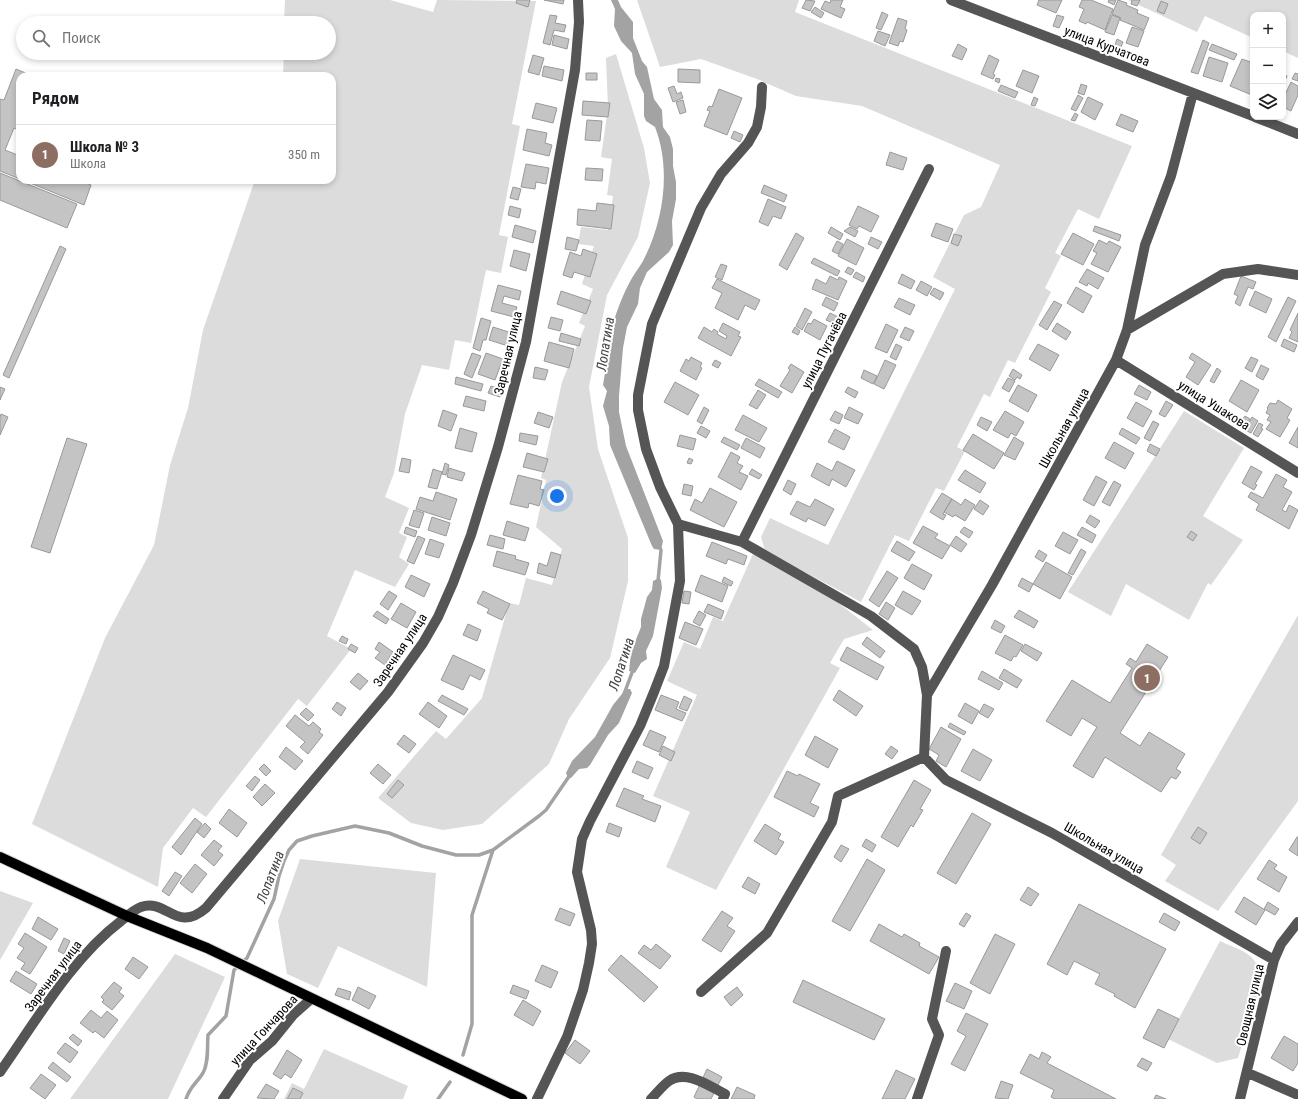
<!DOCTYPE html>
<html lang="ru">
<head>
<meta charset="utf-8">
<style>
	:root { --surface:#fff; --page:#f6f6f6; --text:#202124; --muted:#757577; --line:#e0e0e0; --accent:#000 }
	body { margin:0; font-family:"Roboto Condensed",sans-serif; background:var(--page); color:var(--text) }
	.controls { position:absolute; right:12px; top:12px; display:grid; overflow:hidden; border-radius:8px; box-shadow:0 2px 6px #0003 }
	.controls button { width:36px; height:36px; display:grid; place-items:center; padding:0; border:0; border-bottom:1px solid var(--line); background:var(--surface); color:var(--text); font:20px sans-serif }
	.you { position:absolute; left:557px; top:496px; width:14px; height:14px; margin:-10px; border:3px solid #fff; border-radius:50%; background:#1a73e8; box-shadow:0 0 0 6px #1a73e833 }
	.badge { display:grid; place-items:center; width:26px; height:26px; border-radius:50%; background:var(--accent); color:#fff; font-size:13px; font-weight:700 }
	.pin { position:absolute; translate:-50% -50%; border:2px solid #fff; box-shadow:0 1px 4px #0006 }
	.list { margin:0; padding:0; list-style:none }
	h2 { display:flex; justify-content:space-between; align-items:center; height:52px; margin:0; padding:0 16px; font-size:17px }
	h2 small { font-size:13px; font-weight:400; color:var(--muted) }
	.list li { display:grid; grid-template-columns:26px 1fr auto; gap:12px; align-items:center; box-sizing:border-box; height:60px; padding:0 16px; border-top:1px solid var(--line) }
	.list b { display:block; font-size:15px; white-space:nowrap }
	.list p { margin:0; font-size:13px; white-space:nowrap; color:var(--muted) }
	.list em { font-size:13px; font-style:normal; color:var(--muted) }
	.icon { flex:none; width:22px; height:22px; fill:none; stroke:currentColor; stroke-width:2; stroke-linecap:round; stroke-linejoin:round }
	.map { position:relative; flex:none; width:1298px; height:1099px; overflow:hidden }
	.search { position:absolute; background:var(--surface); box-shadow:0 2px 6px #0003; left:16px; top:16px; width:320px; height:44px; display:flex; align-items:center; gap:10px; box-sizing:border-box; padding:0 14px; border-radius:22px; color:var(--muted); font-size:15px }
	.panel { position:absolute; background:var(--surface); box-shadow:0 2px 6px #0003; left:16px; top:72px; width:320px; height:112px; border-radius:12px }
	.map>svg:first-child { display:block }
	.green { fill:#dcdcdc }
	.water { fill:#a3a3a3 }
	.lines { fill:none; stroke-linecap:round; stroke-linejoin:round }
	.stream { stroke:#a3a3a3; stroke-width:3.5 }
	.building { fill:#c4c4c4; stroke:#999 }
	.major-casing { stroke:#dbdbdb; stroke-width:12 }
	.minor { stroke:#555; stroke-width:10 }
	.major { stroke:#000; stroke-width:10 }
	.labels { text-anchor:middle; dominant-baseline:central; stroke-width:4; stroke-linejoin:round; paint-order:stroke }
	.street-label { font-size:13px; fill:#000; stroke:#fff }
	.water-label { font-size:14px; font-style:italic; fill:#444; stroke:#fff }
</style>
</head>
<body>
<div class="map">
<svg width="1298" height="1099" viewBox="0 0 1298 1099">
	<rect width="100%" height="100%" fill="#fff"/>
	<path class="green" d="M285,0H390L433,12L437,0L536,1L512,124L520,126L499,235L508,237L501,273L486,270L471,343L455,340L449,370L422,365L405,414L394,473L385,497L409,508L399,533L407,537L399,557L409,564L395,587L355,570L327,636L351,649L307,706L298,699L206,817L193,808L163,848L158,887L32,824L105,638L154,545L170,465L188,408L203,330L255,180H332V76H283L284,53H329V23H284Z
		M637,0H799L795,12L1132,146L1099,219L1078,209L1055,253L1061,256L1045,288L1051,292L1015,363L1008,360L990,397L984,394L957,447L965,451L944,491L936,488L909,541L895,535L861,602L765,551L761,537L770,518L828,545L955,289L933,277L964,215L981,207L1000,165L862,106L796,96L757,79L701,59L660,67Z
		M1128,0H1298V58L1283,51V15H1253V38L1205,16L1197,32Z
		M616,54L644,148L650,183L638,237L607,295L589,387L598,449L628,538V581L610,658L569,719L549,764L482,824L443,830L411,823L378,798L436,731L446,739L482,698L509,603L519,605L526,578L552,585L562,549L536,527L546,480L541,478L562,382L585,326L579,323L593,289L582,284L594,246L578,244L581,227L608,230L613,196L607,195L612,159L601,157L608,108L606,58Z
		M1184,411L1244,448L1203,516L1243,540L1211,585L1208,583L1189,620L1126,584L1111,616L1068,592Z
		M753,554L827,594L873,630L844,639L830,663L840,668L716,890L666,867L690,812L653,796L697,695L667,681L684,642L700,649L713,617L723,621Z
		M1298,615V801L1218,911L1165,881L1176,865L1161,855Z
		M300,859L436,873L427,987L338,946L318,988L287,974L278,921Z
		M0,891L33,903L0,960Z
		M1220,941C1244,952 1259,953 1261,983L1238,1058L1217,1063L1168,1039Z
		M175,954L225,977L168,1099H70Z
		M324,1049L408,1086L403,1099H284L292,1083L304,1089Z"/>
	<path class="water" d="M611,0H618L621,7L633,22V38L642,61L647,67L654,99L662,110L663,127L670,137L673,149V166L676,182V199L672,221L673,245L669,252L647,272L640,288L638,304L627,327L623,348L619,396V412L626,446L663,541L661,550L654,549L652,546L610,445L609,426L603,406L607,391L603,385L608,354L605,343L608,340C614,319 621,297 632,278C636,271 642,264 645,257C664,218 671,168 655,127L646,121L644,116V94L635,74L632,53L621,41L614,26L615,9Z
		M659,578L661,580L662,588L653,636L646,651L647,659L641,663L635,673L629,671L631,652L641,627V619L647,597L652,590L653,581Z
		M626,689H630L632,693L619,723L608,735L590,765L587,768L579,769L571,778H568L566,773L572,761L595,737L613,705Z"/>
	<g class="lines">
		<path class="stream" d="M658,581L661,550L659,546
			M624,694L633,670
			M463,1055L472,1024V915L493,850
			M186,1099C190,1086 197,1083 203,1073C209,1062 207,1047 208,1035L226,1016L234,970L247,958L274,899L279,876L284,861L289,850L297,841L312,836L355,826L389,833L422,846L456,855H479L493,850L539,816L546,810L570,775
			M438,1099L450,1082"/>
	</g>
	<path class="building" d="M517,0H530L528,7L516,3Z
		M544,0H564L563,4Z
		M806,0L815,1L810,11L802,8Z
		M831,0H843L840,7L845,9L841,18L821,9L825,1L830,3Z
		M1039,0H1062L1056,13L1037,5Z
		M1082,0H1091L1113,9L1105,30L1087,22L1086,24L1079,21L1084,9L1079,7Z
		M1109,0H1116L1114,5L1108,2Z
		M1118,0L1127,3L1126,5L1138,10L1137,13L1149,18L1144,30L1120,20L1121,18L1112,14Z
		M1132,0H1140L1137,6L1131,4Z
		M1161,1L1168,4L1164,14L1157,11Z
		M815,7L824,13L821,18L811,12Z
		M882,12L888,15L881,30L876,28Z
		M550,15L557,16L555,23L566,25L564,32L554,30L550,45L543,43Z
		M1057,15L1064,17L1059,28L1053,26Z
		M1112,15L1120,18L1114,35L1105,32Z
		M898,18L907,21L905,29L907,30L903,42L900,41L898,46L889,43Z
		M1132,27L1144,31L1138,47L1126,43Z
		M878,31L890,35L885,46L874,41Z
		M554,35L569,39L567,49L552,45Z
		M1117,39L1123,42L1119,52L1113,50Z
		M1203,40L1209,43L1198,74L1191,72Z
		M958,44L967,49L962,60L952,56Z
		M1212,44L1237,54L1234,60L1209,50Z
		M533,55L544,58L539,75L528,72Z
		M989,55L999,60L993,74L995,75L993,79L981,74Z
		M1209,57L1228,63L1222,82L1203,76Z
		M1242,59L1253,63L1252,95L1230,86Z
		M544,66L564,70L562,81L542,76Z
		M16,69L33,76H20V131L14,128L5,150L20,156V179L0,171V99L4,100Z
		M678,69L700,70V83L678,82Z
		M1023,70L1039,76L1032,93L1016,86Z
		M586,73H597V80H586Z
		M1295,73L1298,74V81L1292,79Z
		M1283,74L1287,76L1283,85Z
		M996,78L1000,79L999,83L995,81Z
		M1291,82L1298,86V95L1291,111L1283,107V99Z
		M1081,84L1087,86L1084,95L1078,93Z
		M1001,85L1018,92L1015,98L998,91Z
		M674,86L677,94L681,92L683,98L673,102L668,88Z
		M719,89L742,98L727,135L704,126L710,111L707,110L709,106L712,107Z
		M1078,95L1083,98L1076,111L1071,109Z
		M1034,97L1038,99L1035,106L1031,105Z
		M1088,97L1103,104L1095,120L1081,112Z
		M683,100L686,112L680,114L676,102Z
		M583,101L610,103L608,117L582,115Z
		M536,103L557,108L553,123L532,118Z
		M1075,113L1078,115L1075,121L1071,120Z
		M1121,114L1138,121L1133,132L1116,125Z
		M587,120L602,121L600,141L585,140Z
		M527,129L547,133L545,143L552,145L549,156L523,150Z
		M734,131L743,135L740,142L731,138Z
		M890,152L907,158L903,170L886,165Z
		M526,164L549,168L546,184L536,182L535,189L521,187Z
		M586,168L603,169L602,181L585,180Z
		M0,173L77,204L67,228L0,200Z
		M23,180H79L91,185L84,205Z
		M764,185L787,195L784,202L761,193Z
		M513,187L521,189L518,200L510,198Z
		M768,199L786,207L781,219L773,216L768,226L759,222Z
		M597,203L614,205L611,229L577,225L578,209L596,211Z
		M510,206L521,209L519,218L508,215Z
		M858,206L879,216L871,232L859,226L857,229L849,225Z
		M936,223L953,229L948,242L931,236Z
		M515,225L536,231L533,243L512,237Z
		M1095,226L1121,235L1119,241L1093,231Z
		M831,227L843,234L840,240L828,233Z
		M850,227L858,231L855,237L844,231Z
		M796,233L804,238L787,270L779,265Z
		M1073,233L1094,244L1083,265L1061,254Z
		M954,234L962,236L958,246L951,243Z
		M567,237L579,240L576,251L565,249Z
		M871,237L882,242L878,249L868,244Z
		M847,239L864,248L856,265L838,256Z
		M1099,240L1107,244L1109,241L1121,247L1108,272L1091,264L1097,253L1093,251Z
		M837,241L843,244L838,254L832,251Z
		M60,246L66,249L9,378L3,375Z
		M583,249L597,254L590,277L574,272L572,278L563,275L570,252L581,256Z
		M514,250L530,254L526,271L510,266Z
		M814,258L840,271L837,276L811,263Z
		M721,264L727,266L722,280L715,277Z
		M848,267L854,270L851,275L845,272Z
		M1087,269L1104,278L1098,289L1088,283L1087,286L1079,282Z
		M856,272L865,277L863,282L853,277Z
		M902,274L915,281L911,289L898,283Z
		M830,276L838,280L839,277L847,281L838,300L812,289L816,279L826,284Z
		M1241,276L1256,282L1253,289L1248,287L1240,306L1235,303L1238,296L1234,294Z
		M717,279L760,300L755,310L745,305L738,320L715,308L722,293L712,288Z
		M921,281L932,287L927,296L916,290Z
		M498,285L521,291L519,300L504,296L502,303L517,307L514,317L491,311Z
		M1076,287L1092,296L1083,313L1067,303Z
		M934,288L944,293L940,300L930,294Z
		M561,291L591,301L586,314L557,304Z
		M1255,291L1272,299L1266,313L1249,305Z
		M826,297L838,303L834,311L822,305Z
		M1288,297L1296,301L1276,342L1268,337Z
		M899,298L915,305L910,315L894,307Z
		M1054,301L1062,305L1047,330L1039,325Z
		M805,308L812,312L802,330L796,326Z
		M830,313L840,318L837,325L826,320Z
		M1298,313V342L1289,338L1292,332L1290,330Z
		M551,317L563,320L560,331L548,328Z
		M481,318L491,321L486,340H483L480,351L473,348Z
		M814,319L827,326L820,340L804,331L808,323L811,324Z
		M723,323L740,332L738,336L741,337L731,356L698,338L704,327L712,332L714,329L718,332L717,334L726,339L727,336L719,331Z
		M1057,323L1071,332L1066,340L1052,331Z
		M886,324L898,330L887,353L875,348Z
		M493,327L512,333L508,346L489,340Z
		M795,327L800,331L798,335L792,332Z
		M905,327L914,331L909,341L900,337Z
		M561,333L581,339L579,346L559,341Z
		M1284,339L1297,345L1294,352L1281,346Z
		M549,342L574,349L569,368L544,361Z
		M896,344L902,347L896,360L890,357Z
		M1038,344L1059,355L1050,371L1029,359Z
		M472,353L481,356L472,378L464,374Z
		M486,353L503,359L495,380L478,374Z
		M1192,353L1211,365L1198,385L1186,377L1195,362L1189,358Z
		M691,357L702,363L700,367L702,368L696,380L680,371L686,359L689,361Z
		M1251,357L1258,360L1252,372L1245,368Z
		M715,360L721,363L718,368L712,365Z
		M885,360L896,365L884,389L874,384Z
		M791,364L804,372L792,393L780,386L790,370L788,368Z
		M1261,365L1269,369L1263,380L1256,376Z
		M535,367L548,370L545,380L533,378Z
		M1217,368L1221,371L1214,383L1210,381Z
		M1013,369L1022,375L1020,379L1017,377L1015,380L1009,376Z
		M864,370L877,376L873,384L861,378Z
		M456,377L483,384L481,391L455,384Z
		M1008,378L1015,381L1009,392L1002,388Z
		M759,379L782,392L778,398L755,385Z
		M1241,380L1259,390L1247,412L1229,401Z
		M675,382L699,395L688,415L664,402Z
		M1184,382L1189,385L1185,391L1180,389Z
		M1018,385L1037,395L1028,412L1009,401Z
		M1139,385L1151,392L1147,400L1134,394Z
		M491,386L503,390L500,397L488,393Z
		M0,387L5,389L0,400Z
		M848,387L858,392L855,398L845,392Z
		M758,390L766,395L757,409L749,405Z
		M466,396L486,401L484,411L463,406Z
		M1278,400L1292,409L1287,418L1290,420L1280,437L1266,429L1271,422L1267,420L1270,415L1266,413L1268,409L1267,408L1270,403L1276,404Z
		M1166,401L1173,405L1165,417L1159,414Z
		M1136,402L1152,411L1143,427L1127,418Z
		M704,407L709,410L702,424L697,421Z
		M849,407L863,414L858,424L844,418Z
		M443,410L457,415L451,431L438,426Z
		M835,411L843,415L839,424L830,420Z
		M1005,411L1024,422L1016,436L1011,433L1008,438L993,430Z
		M538,412L553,417L549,428L534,423Z
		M1,414L8,417L0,435V417Z
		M743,415L767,428L759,442L735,430Z
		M1245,416L1250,419L1244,429L1238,425Z
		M981,417L992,422L987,431L977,425Z
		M1252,417L1258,421L1251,433L1245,430Z
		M1153,421L1159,424L1150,441L1144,438Z
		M1259,423L1263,425L1261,428L1263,429L1258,437L1253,434Z
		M701,426L710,431L706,438L697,433Z
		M1298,427V448L1289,443Z
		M460,428L477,433L472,452L455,448Z
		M1122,428L1140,438L1136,444L1119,434Z
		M835,429L850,437L844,450L828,442Z
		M520,433L538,436L536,445L519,441Z
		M973,434L1004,453L994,469L963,450Z
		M680,435L696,439L693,450L677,446Z
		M724,437L740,445L737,450L721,442Z
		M1014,437L1024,443L1015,460L1004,455Z
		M67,438L87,444L50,553L31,547Z
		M746,438L765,448L760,458L741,448Z
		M1114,442L1134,453L1125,469L1105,458Z
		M1150,444L1160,449L1156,456L1147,451Z
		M731,452L740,457L737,463L743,466L739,472L748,476L741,490L718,477Z
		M527,453L548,459L544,472L523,467Z
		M402,458L411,460L409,473L399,471Z
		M689,458L693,460L691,464L687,463Z
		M837,461L855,470L846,487L832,479L829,486L811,476L817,463L832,471Z
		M445,463L449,465L446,475L442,474Z
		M1251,466L1262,472L1255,484L1257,485L1254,490L1242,483Z
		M449,468L465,473L462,481L447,477Z
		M433,469L442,472L437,489L428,487Z
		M752,469L762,475L759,479L749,474Z
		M965,470L986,483L980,493L958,480Z
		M1276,474L1287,480L1283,487L1292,492L1282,510L1286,512L1289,505L1298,510L1289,529L1256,510L1259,504L1248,497L1251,492L1263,498Z
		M518,475L542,481L540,489L544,490L539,506L529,503L528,508L510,504Z
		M1096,476L1107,482L1094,506L1083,500Z
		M788,480L796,484L791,495L783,490Z
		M1114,481L1121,485L1110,506L1102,502Z
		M684,484L693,486L691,496L682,494Z
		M710,488L737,502L724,527L690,510L695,499L702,503Z
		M436,492L457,499L450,520L416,509L420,497L433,501Z
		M942,493L952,499L943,514L946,515L943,520L930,512Z
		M815,499L834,509L825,526L808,518L806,522L790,514L797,501L810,507Z
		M952,499L961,505L965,499L975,505L965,521L955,515L953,517L944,512Z
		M980,500L989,506L983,515L974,509Z
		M414,510L424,513L419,528L409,525Z
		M1090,515L1100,521L1095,528L1086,522Z
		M432,517L450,523L446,536L428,530Z
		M507,521L529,528L525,541L503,535Z
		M923,526L938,534L935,538L950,546L942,559L913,543Z
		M406,527L417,531L415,537L404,533Z
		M964,527L973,532L969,538L960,532Z
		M1082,527L1096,535L1092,543L1077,535Z
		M1191,531L1197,535L1193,541L1187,537Z
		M1063,532L1078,540L1070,554L1055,546Z
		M490,535L505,539L503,549L487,545Z
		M418,536L425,539L414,564L407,561Z
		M956,536L967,544L961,552L950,545Z
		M430,539L444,544L439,558L425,554Z
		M897,541L915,552L909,561L891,551Z
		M712,542L747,556L744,565L728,559L726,564L706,556Z
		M1081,549L1086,552L1073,575L1068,573Z
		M1039,550L1047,555L1043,562L1035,557Z
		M497,551L516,556L515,559L529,563L525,575L493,566Z
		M551,552L561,555L555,578L537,573L539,563L547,566Z
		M1046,562L1072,577L1060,599L1033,584Z
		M912,564L932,575L924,590L904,578Z
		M887,571L898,578L879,607L869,600Z
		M411,575L430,584L424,597L405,587Z
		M701,575L728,586L722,602L695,591Z
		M724,577L733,582L731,586L722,582Z
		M1022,578L1033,584L1029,592L1018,586Z
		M389,591L397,596L388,610L380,604Z
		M483,591L510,604L502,620L487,613L489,609L477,603Z
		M684,591L691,592L689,604L682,603Z
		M903,591L921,601L912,615L895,605Z
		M886,602L895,608L888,620L879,614Z
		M401,603L416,612L407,628L391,619Z
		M708,604L724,611L721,619L704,612Z
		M1019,610L1038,621L1034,628L1014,617Z
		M377,611L389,619L386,624L373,616Z
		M699,611L706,615L700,626L693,622Z
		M995,620L1005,626L1001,633L991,628Z
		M685,622L703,629L696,645L679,638Z
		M468,624L481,630L477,641L463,635Z
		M1005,635L1023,645L1016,657L1014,656L1011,661L995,653Z
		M342,636L348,639L346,644L339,641Z
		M867,637L885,651L880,658L862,644Z
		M379,642L393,652L385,665L375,658L380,652L375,649Z
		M351,644L358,648L355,653L348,649Z
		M1025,644L1042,653L1037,661L1021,651Z
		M1147,644L1168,657L1120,733L1140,746L1149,732L1185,754L1176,769L1181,772L1176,779L1171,777L1161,792L1105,757L1093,778L1073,766L1097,727L1082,718L1071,736L1046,721L1072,680L1110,703L1132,668L1126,664L1130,658L1136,662Z
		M847,647L884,667L877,680L840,660Z
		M453,655L485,670L480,680L470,675L463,690L441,680Z
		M1004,669L1022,680L1017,688L999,678Z
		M982,671L1003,683L999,690L978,679Z
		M358,673L368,681L360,690L350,682Z
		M839,690L863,706L856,716L833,700Z
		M442,695L468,709L464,715L438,701Z
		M661,695L679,702L676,709L686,713L682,721L655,710Z
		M684,696L692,700L687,711L679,708Z
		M337,702L346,708L341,716L332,709Z
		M428,702L447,716L439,728L419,714Z
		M965,703L979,711L972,724L958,716Z
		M984,704L994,709L988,718L979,713Z
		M306,708L314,715L308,721L300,714Z
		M295,715L309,726L313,722L321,729L319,732L323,735L308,754L300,747L305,742L286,726Z
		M950,723L966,732L964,735L948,727Z
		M941,727L961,739L946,767L936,761L939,755L929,749Z
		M650,730L666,737L659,752L643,745Z
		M404,735L416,744L409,753L397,744Z
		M815,736L838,749L828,768L805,755Z
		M663,746L675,752L671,761L659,755Z
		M891,746L898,751L892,759L885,754Z
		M286,747L303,761L295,770L279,757Z
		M973,749L992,760L980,781L961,771Z
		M637,761L653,768L648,779L632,772Z
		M264,764L271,771L266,776L259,769Z
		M378,764L391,775L383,784L370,773Z
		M787,771L798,776L799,774L820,784L810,803L819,807L814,817L774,797Z
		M255,776L260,780L252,791L246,786Z
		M398,780L404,785L392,798L387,794Z
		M914,780L931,790L920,809L923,810L913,827L911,825L898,847L881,837Z
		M265,784L275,793L262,806L253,797Z
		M624,788L644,796L642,799L661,806L655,822L616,806Z
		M229,809L247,823L237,837L219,823Z
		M972,813L991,824L956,884L937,873Z
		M195,818L202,824L181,855L172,847Z
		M205,823L211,829L204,838L197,832Z
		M609,823L622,828L619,837L606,832Z
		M765,824L781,834L778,839L784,842L776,855L754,841Z
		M1198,827L1207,833L1200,844L1191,838Z
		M1297,837H1298V856L1289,850Z
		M866,839L876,845L872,852L862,846Z
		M214,840L222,846L218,851L223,855L214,866L201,855Z
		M841,845L849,849L841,862L834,857Z
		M867,859L885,870L850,931L832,921Z
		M1269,860L1277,865L1274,869L1287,877L1279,892L1257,879Z
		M195,864L207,874L192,893L180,883Z
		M175,872L182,876L169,896L162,891Z
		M748,877L760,884L755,894L742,887Z
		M1028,887L1039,894L1031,906L1020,900Z
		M1244,897L1265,910L1256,925L1235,912Z
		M1268,902L1279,909L1275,915L1264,909Z
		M1079,904L1166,949L1135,1008L1114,996L1115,994L1095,984L1100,974L1074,961L1067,975L1047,964Z
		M560,908L575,914L570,926L555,920Z
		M722,911L733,918L727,926L735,931L721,952L702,940Z
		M966,913L971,916L964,927L959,924Z
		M1164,913L1180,922L1175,931L1159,922Z
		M38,917L58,929L51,940L32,929Z
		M879,924L902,937L904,934L920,943L919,946L939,957L929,974L870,941Z
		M25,933L47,947L30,974L21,969L25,963L17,958L24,948L18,944Z
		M995,934L1015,944L990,994L970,983Z
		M64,938L70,941L64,954L58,951Z
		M656,944L671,956L660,969L638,953L644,945L651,950Z
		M621,955L658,987L644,1002L608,970Z
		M133,957L148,967L139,979L125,969Z
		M542,965L558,972L551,988L535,981Z
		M16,971L37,984L31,994L10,981Z
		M803,980L885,1019L874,1040L793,1002Z
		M114,982L122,988L119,992L124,996L112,1010L102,1002L104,1000L101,997Z
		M955,983L972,991L964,1009L946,1001Z
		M513,985L529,991L526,999L510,993Z
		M358,987L376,996L369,1009L352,1000Z
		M737,987L743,995L731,1006L724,997Z
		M338,988L351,992L349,1000L335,995Z
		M523,1000L541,1011L533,1026L514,1015Z
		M1158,1009L1179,1019L1164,1048L1143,1038Z
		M91,1010L101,1018L107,1011L118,1020L104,1038L95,1031L93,1033L80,1023Z
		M966,1013L988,1024L965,1071L951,1064L966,1036L957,1031Z
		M73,1034L82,1041L78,1046L69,1038Z
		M1284,1036L1298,1044V1063L1293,1071L1271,1058Z
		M575,1040L590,1051L580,1064L565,1053Z
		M65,1043L78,1052L70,1063L57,1053Z
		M287,1050L302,1060L291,1078L285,1074L281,1079L273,1074Z
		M1042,1052L1051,1057L1047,1063L1116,1099H1055L1051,1097L1054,1090L1020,1073L1030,1054L1039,1059Z
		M1142,1058L1152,1063L1147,1071L1137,1066Z
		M53,1062L71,1077L67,1082L48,1068Z
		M707,1069L722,1077L711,1099H697L694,1097Z
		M896,1070L915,1079L905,1099H882Z
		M41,1074L56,1085L45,1099L30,1088Z
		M1001,1081L1013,1085L1008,1099L995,1098Z
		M266,1084L279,1091L274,1099L257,1098Z
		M737,1087L755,1095L754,1099H731Z
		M293,1088L303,1093L300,1099H287Z
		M1156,1095L1166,1099H1154Z"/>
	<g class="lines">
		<defs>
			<path id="major" d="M0,857L127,916L207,948L522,1099"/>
		</defs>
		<use href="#major" class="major-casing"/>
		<path class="minor" d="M951,0L1253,116
			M1255,117L1298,134
			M1127,330L1223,274L1258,269L1298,275
			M1116,360L1298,473
			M678,524L742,542L871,616L914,649L922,667L927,695
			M742,542L929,169
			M924,757L946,780L1052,833L1274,960
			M701,992L767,933L832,822L838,796L924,757L927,695L992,585L1116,360L1127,330L1145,245L1171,176L1193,93
			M0,1072C36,1021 72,958 121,921C127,916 135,909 141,907C167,898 176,934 206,908L388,692L423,643L438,617L453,583L471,535L498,447L526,342L575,70L579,22L578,0
			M1248,1073L1298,1095
			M223,1099L250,1060L272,1041L293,1015L311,999
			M537,1099L567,1037L583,990L589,963L592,944L591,930L577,872L582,839L590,821L640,726L654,692L664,666L680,581L678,524L660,487L646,449L638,410V395L652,324L701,208L721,174L748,143L757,127L761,107L762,87
			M651,1099C657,1093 662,1086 669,1081C686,1069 709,1086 725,1094L723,1099
			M917,1099L939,1035L932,1019L946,951
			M1240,1099L1274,960L1281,944L1298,922"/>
		<use href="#major" class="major"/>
	</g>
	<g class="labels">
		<g class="street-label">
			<text transform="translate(1107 46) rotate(21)">улица Курчатова</text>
			<text transform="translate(824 350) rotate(-63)">улица Пугачёва</text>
			<text transform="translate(508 353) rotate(-77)">Заречная улица</text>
			<text transform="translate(1214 405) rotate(32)">улица Ушакова</text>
			<text transform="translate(1064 428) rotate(-61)">Школьная улица</text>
			<text transform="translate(400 650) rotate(-56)">Заречная улица</text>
			<text transform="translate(1104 848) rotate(30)">Школьная улица</text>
			<text transform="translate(53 976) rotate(-53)">Заречная улица</text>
			<text transform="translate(1250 1005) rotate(-77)">Овощная улица</text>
			<text transform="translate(264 1030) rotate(-47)">улица Гончарова</text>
		</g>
		<g class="water-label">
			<text transform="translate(605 344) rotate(-81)">Лопатина</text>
			<text transform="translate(621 664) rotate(-72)">Лопатина</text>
			<text transform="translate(270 877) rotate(-69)">Лопатина</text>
		</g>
	</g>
</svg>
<div class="controls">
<button>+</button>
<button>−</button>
<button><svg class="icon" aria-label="layers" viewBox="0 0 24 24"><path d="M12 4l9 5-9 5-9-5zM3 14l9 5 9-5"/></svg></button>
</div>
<div class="you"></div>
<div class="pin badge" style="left:1147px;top:678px;background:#8d6e63">1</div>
<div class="search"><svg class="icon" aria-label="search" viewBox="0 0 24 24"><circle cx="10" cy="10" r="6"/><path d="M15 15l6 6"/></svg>Поиск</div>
<section class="panel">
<h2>Рядом<small></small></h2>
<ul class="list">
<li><span class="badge" style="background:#8d6e63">1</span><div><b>Школа № 3</b><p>Школа</p></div><em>350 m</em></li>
</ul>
</section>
</div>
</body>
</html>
